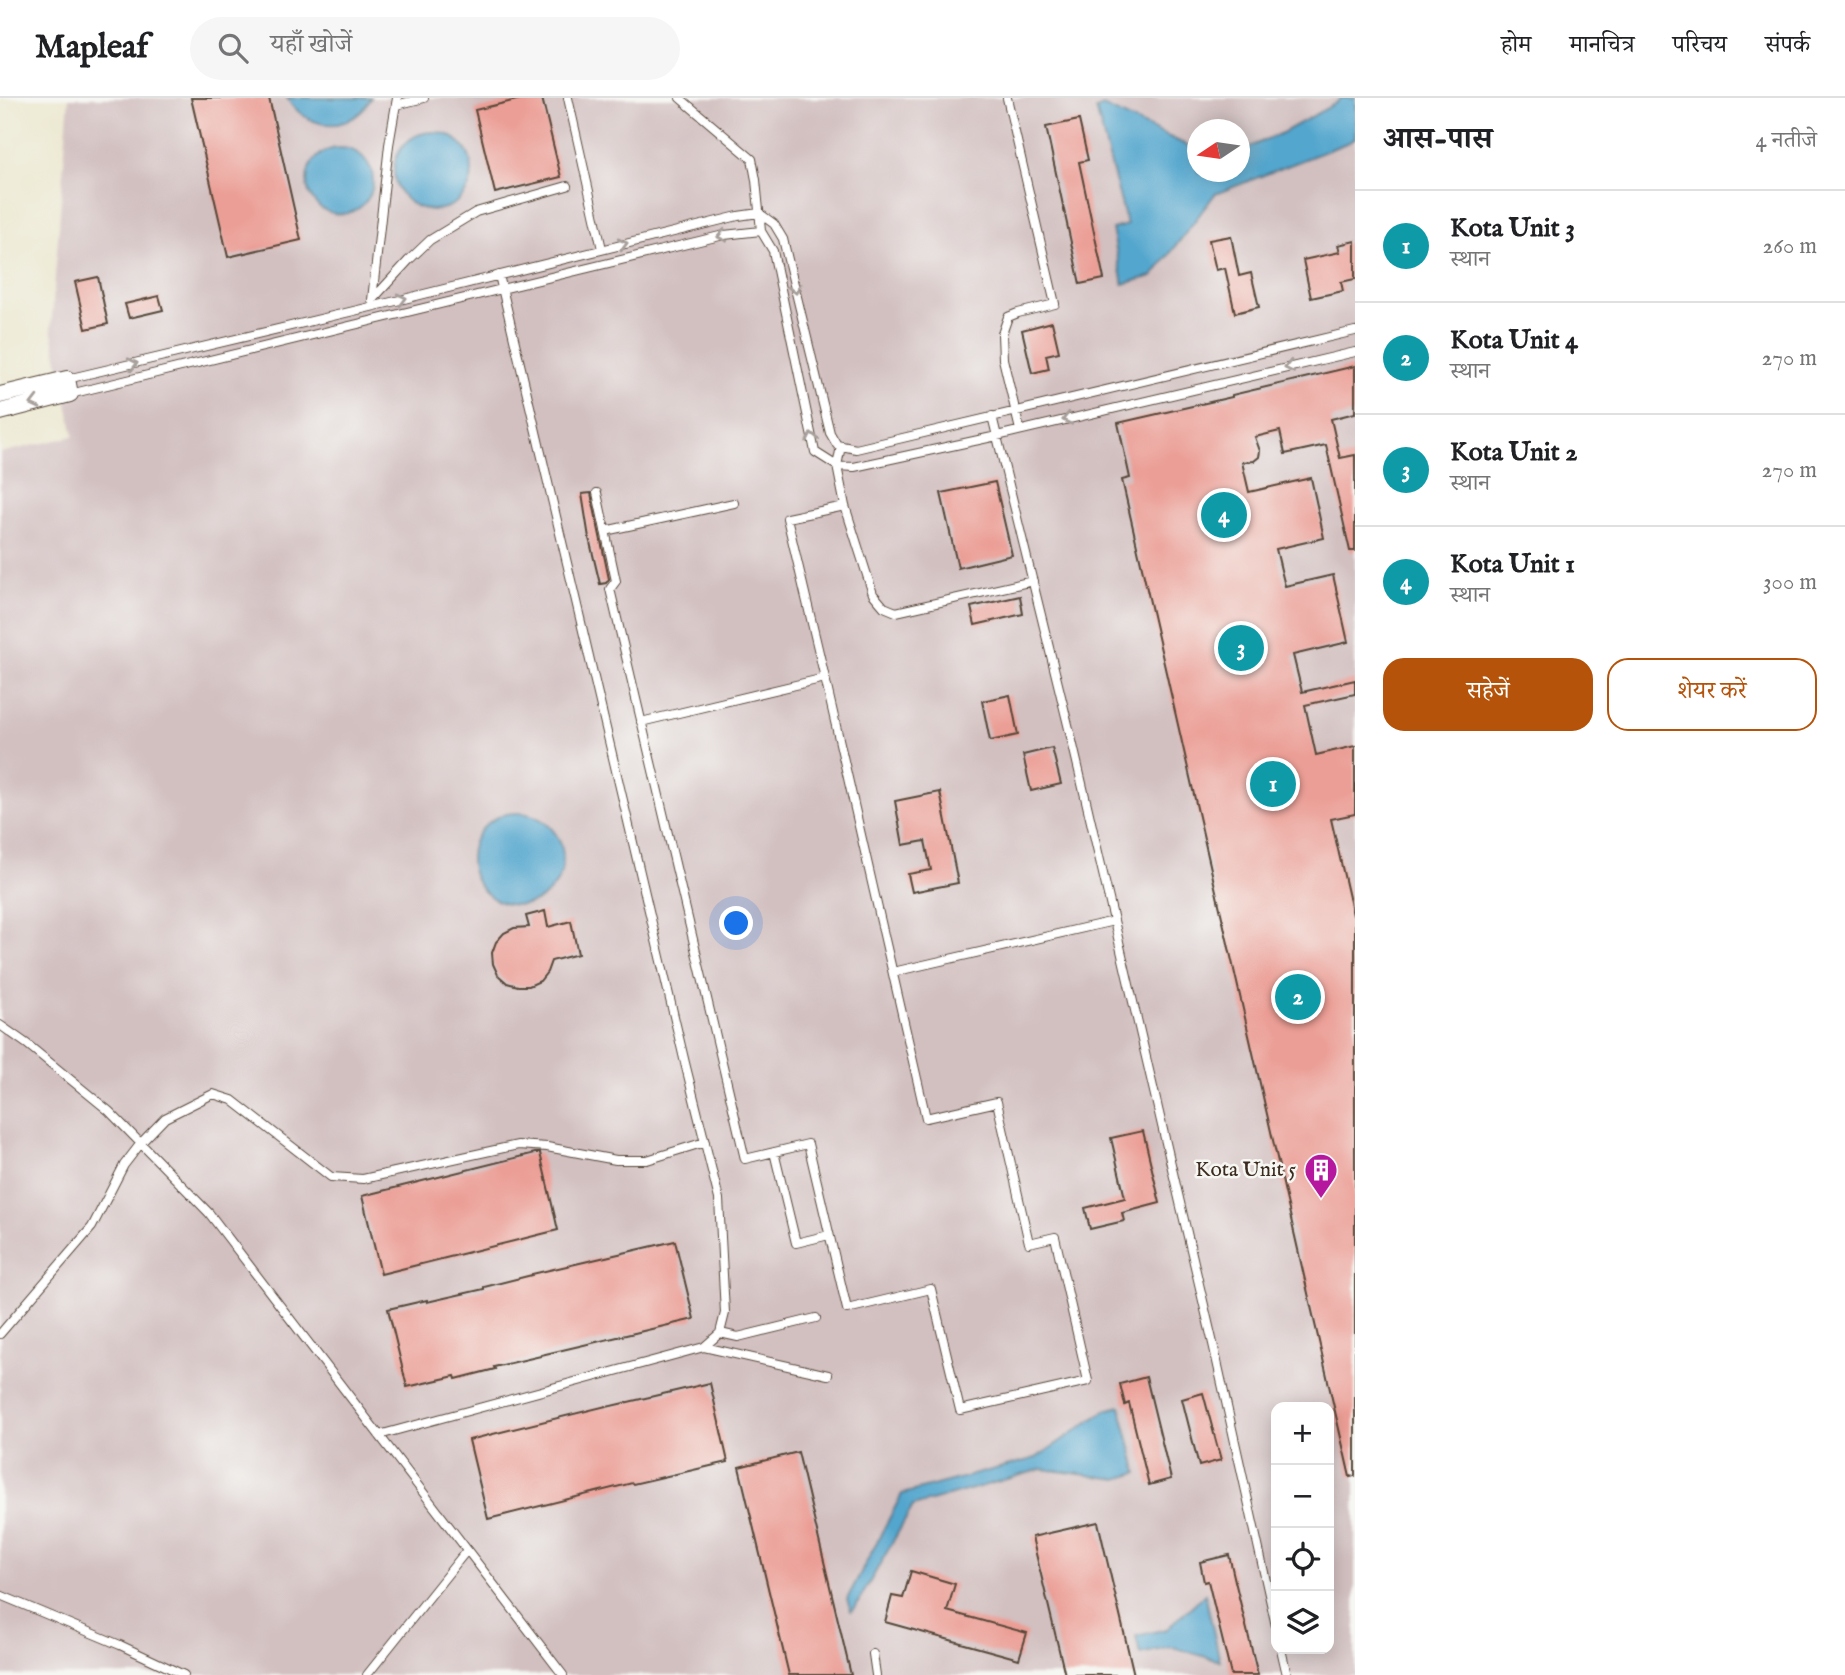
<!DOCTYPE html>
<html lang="hi">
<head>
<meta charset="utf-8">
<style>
	:root { --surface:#fff; --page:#f6f6f6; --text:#202124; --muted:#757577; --line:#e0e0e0; --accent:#b45309 }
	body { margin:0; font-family:"IM FELL English","Noto Serif Devanagari",serif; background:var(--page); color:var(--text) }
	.controls { position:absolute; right:21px; bottom:21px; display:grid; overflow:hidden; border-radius:14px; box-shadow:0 4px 18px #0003 }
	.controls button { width:63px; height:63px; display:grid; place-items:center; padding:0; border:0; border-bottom:2px solid var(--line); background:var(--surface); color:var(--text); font:35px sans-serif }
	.compass { position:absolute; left:1187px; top:21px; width:63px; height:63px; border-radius:50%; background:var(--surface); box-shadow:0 4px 18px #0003; rotate:257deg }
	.you { position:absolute; left:737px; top:826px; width:24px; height:24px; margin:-18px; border:5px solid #fff; border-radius:50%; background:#1a73e8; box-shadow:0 0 0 10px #1a73e833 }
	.badge { display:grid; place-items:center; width:46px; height:46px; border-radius:50%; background:var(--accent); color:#fff; font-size:23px; font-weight:700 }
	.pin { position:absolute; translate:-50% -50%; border:4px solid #fff; box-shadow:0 2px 7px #0006 }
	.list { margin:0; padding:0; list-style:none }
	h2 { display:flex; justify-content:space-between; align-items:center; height:91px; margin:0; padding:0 28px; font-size:30px }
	h2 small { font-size:23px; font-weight:400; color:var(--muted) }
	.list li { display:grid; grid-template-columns:46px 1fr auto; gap:21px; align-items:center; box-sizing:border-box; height:112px; padding:0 28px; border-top:2px solid var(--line) }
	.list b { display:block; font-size:26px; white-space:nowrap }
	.list p { margin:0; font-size:23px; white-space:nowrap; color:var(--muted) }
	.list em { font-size:23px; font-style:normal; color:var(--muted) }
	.actions { display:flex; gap:14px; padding:21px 28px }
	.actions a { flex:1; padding:16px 0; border:2px solid var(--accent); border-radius:21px; text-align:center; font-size:24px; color:var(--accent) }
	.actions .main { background:var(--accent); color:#fff }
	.icon { flex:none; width:38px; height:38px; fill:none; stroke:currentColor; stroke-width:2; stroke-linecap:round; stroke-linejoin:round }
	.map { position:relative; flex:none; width:1355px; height:1577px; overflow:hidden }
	header { display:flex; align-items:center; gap:42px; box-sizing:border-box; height:98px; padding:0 35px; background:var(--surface); border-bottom:2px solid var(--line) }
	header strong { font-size:33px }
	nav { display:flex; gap:38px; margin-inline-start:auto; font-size:24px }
	.search { width:490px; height:63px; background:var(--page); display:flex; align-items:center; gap:18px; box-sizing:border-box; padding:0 24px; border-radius:38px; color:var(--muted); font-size:26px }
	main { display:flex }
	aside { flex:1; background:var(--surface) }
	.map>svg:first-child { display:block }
	.industrial { fill:#d2bfc0; fill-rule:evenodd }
	.water { fill:#52a6ce; stroke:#466876; stroke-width:2 }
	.building { fill:#eb9e95 }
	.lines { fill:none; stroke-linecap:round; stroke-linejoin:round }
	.lane-casing { stroke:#564639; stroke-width:10 }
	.street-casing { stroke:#564639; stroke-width:18 }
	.lane { stroke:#fff; stroke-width:8 }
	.street { stroke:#fff; stroke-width:16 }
	.oneway { stroke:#a79f9a }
	.labels { text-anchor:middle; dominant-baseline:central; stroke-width:5; stroke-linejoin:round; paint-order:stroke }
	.poi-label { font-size:21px; fill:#3b2a1e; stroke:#f6f6f2; text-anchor:end }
</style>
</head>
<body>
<header>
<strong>Mapleaf</strong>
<div class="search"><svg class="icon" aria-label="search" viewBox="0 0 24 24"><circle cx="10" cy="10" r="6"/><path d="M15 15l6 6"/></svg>यहाँ खोजें</div>
<nav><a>होम</a><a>मानचित्र</a><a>परिचय</a><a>संपर्क</a></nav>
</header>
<main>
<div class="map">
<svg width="1355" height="1577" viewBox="0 0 1355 1577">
	<rect width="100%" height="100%" fill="#f6f6f2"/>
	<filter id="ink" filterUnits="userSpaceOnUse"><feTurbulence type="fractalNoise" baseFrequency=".0143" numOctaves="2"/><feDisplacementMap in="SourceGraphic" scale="14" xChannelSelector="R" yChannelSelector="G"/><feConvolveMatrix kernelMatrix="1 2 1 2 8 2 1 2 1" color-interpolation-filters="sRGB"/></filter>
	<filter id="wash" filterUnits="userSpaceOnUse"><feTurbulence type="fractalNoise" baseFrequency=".00686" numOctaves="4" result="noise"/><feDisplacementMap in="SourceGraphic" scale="28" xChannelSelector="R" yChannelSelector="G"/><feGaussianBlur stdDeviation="1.57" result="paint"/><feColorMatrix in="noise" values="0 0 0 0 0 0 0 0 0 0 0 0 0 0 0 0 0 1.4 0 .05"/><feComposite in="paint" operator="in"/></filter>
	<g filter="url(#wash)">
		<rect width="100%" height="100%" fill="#ece8d0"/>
		<path class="industrial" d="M69,0H1355V1577H0V355L74,338L51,230ZM1198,32H1240V74H1198ZM1276,1309H1329V1551H1276Z"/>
		<path class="water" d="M287,0H371C368,4 365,10 362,13C336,37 304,26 287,0Z
			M1341,0H1355V40L1349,44L1215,96L1153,178L1123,186L1112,131L1127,127L1096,11L1103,8L1197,52L1198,74H1240V53L1282,35L1336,5Z
			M394 73a39 39 0 1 1 78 0a39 39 0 1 1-78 0Z
			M307 83a33 33 0 1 1 66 0a33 33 0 1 1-66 0Z
			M471 761a46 46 0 1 1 92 0a46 46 0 1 1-92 0Z
			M1120,1308L1138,1375L1117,1381L1042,1371L913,1408L855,1510L851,1513L847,1501L902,1396L1036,1360L1106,1312Z
			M1205,1496L1220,1563L1172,1549L1140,1556L1136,1538L1167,1531Z"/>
		<g id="blocks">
			<path class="building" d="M191,0H269L301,142L228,159Z
				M525,0H542L561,79L495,95L475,12Z
				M1079,22L1088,62L1079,64L1104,181L1080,186L1046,29Z
				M1231,138L1239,178L1251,175L1259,209L1235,215L1225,170L1216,172L1209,142Z
				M1355,143V181L1341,184L1343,193L1311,200L1303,162L1340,154L1338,147Z
				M98,179L108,226L86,231L75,184Z
				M159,198L163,212L129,220L125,206Z
				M1052,224L1059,254L1046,257L1049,271L1032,275L1022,232Z
				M1355,268V315L1331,321L1340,360L1355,357V453H1350L1326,347L1285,356L1280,333L1255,339L1260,353L1259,359L1254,363L1242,364L1249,394L1311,380L1324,440L1276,451L1281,472L1285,488L1333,477L1348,544L1293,557L1302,594L1355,582V596L1305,607L1316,657L1355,648V716L1331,721L1353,817L1355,816V1378L1350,1379L1122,382L1130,380L1118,325L1232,299V297Z
				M995,384L1012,457L958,470L941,395Z
				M591,395L609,481L606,485L600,486L589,440L582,396Z
				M1020,498L1023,516L975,527L971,509Z
				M1010,597L1018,637L990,643L982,603Z
				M1052,650L1061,686L1031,693L1023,657Z
				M940,694L958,785L912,794L908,776L931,772L925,743L903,747L895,703Z
				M545,813L548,829L571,823L578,856L551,863L547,874L540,883L529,888H518L507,885L498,877L493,866L492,855L496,844L504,835L514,830L529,829L526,818Z
				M1143,1033L1160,1105L1122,1115L1124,1123L1090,1131L1085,1110L1125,1100L1111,1040Z
				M535,1055H540L558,1132L381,1176L362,1098Z
				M675,1143L694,1221L541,1257V1258L494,1269L495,1271L456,1281L455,1278L407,1289L388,1211L427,1202V1204L484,1191V1189L532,1177V1176Z
				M1146,1279L1171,1381L1149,1387L1129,1305L1125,1307L1120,1286Z
				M710,1285L728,1364L633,1386L632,1385L488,1421L469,1342L606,1308L607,1309Z
				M1203,1295L1221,1362L1199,1368L1182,1301Z
				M798,1354L851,1577H789L739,1369Z
				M1098,1424L1134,1577H1065L1032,1439Z
				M1229,1457L1235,1483L1258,1577H1231L1208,1483L1204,1484L1200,1464Z
				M911,1473L955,1486L947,1513L1027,1535L1019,1561L885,1524L892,1498L903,1500Z"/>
		</g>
	</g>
	<g filter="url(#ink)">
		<use href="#blocks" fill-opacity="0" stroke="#564639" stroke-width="2"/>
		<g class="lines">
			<defs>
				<path id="lane" d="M568,0L602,151
					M680,0L752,61L756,82L761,133
					M1007,0L1055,206L1018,215L1008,219L1002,236L1003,261L1020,332
					M396,7L424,0
					M372,202L409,162L430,142L476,114L567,88
					M372,202L389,47L397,0
					M67,281L400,202L738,118L759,115L774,126L783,141L830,335L837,347L856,351L1355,233
					M70,296L724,137L761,133L773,153L815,354L837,368L854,369L997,338L1355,254
					M992,318L1072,643L1214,1250L1276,1528
					M841,348L837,368L845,408L873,496L884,509L896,514L1033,483
					M597,395L616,483L610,491L745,1061L808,1046L847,1211L931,1191L960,1312L1088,1283L1055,1139L1029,1145L997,1004L926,1020L825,580L787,420L845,408
					M605,433L734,405
					M641,624L825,580
					M893,874L1114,823
					M0,927L27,946L109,1013L209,1115L563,1577
					M774,1054L796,1145L829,1137
					M720,1235L738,1239L816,1220
					M0,1236L92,1129L124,1067L141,1045L165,1020L213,996L232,1002L331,1079L363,1081L518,1047L547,1049L616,1062H647L705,1044
					M704,1249L828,1277
					M379,1337L704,1249L720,1235L725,1215L719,1101L685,965L499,177
					M0,1497L120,1547L184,1577
					M1281,1551L1287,1577
					M873,1556L876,1577
					M367,1577L467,1452"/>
				<path id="street" d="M0,297L67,281L70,296L0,314"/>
			</defs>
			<use href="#lane" class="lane-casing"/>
			<use href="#street" class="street-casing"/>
			<use href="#lane" class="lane"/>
			<use href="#street" class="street"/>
		</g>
		<defs><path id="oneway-chevron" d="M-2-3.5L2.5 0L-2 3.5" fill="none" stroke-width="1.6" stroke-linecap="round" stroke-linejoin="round" transform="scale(1.75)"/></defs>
		<g class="oneway">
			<use href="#oneway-chevron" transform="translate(722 138) rotate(168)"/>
			<use href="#oneway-chevron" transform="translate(623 146) rotate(-14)"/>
			<use href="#oneway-chevron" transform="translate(795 191) rotate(76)"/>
			<use href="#oneway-chevron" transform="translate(402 201) rotate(-14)"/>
			<use href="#oneway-chevron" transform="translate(133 266) rotate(-13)"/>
			<use href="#oneway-chevron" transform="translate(1289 269) rotate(167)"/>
			<use href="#oneway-chevron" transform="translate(35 305) rotate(166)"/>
			<use href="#oneway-chevron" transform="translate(1067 321) rotate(167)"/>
			<use href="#oneway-chevron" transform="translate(812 339) rotate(-101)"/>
		</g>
	</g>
	<defs>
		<symbol id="building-pin" viewBox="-11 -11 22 30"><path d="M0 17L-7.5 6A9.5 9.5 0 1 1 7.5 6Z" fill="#b5179e" stroke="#f6f6f2"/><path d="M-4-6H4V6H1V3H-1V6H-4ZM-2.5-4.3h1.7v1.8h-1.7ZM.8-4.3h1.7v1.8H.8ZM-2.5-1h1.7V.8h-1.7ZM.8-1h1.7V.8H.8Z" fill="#fff"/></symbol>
	</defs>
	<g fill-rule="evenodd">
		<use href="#building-pin" x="1302" y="1053" width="38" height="52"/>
	</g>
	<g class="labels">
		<g class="poi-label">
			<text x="1296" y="1072">Kota Unit 5</text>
		</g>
	</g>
</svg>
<div class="controls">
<button>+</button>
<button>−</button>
<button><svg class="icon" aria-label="locate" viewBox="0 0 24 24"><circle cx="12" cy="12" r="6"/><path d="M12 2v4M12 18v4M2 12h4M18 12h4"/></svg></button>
<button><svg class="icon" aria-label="layers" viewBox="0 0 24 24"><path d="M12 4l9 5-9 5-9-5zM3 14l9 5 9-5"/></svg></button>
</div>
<svg class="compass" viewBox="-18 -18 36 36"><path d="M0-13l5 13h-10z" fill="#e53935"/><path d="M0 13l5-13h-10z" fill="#757577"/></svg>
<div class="you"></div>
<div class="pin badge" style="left:1273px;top:686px;background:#0f9aa8">1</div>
<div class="pin badge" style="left:1298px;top:899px;background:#0f9aa8">2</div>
<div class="pin badge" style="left:1241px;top:550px;background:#0f9aa8">3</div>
<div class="pin badge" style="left:1224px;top:417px;background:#0f9aa8">4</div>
</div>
<aside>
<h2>आस-पास<small>4 नतीजे</small></h2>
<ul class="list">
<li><span class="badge" style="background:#0f9aa8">1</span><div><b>Kota Unit 3</b><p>स्थान</p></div><em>260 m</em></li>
<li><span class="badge" style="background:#0f9aa8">2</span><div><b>Kota Unit 4</b><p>स्थान</p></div><em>270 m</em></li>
<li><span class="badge" style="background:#0f9aa8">3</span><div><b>Kota Unit 2</b><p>स्थान</p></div><em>270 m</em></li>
<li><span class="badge" style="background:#0f9aa8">4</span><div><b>Kota Unit 1</b><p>स्थान</p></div><em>300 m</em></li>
</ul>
<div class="actions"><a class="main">सहेजें</a><a>शेयर करें</a></div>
</aside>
</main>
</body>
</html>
